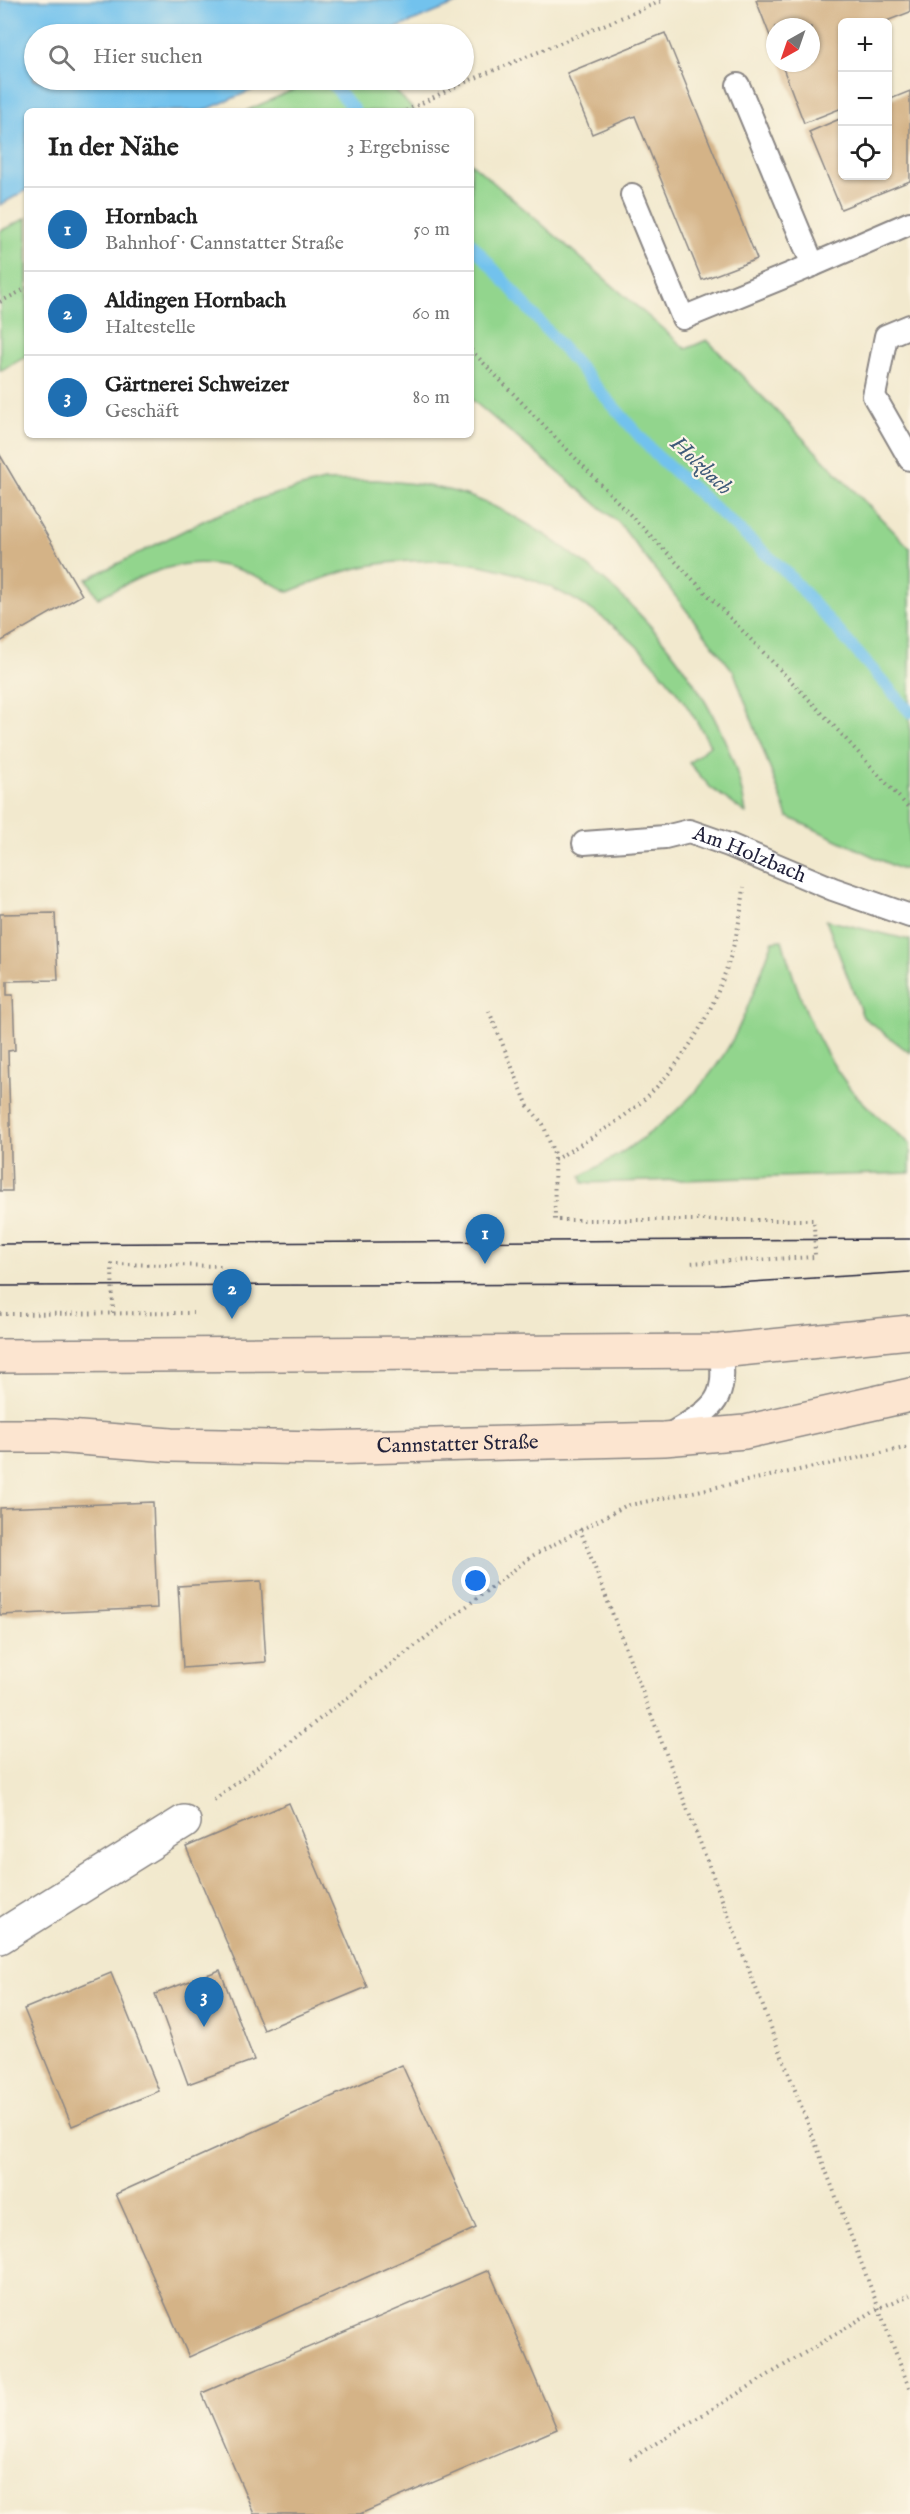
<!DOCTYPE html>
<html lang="de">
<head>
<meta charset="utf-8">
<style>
	:root { --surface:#fff; --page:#f2f2f2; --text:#222; --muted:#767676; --line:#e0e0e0; --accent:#1f6fb2 }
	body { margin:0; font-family:"IM FELL English",serif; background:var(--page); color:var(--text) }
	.controls { position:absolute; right:18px; top:18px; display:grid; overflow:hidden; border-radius:9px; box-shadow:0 2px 4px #0004 }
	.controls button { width:54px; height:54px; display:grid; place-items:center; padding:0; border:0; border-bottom:2px solid var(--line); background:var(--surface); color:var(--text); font:30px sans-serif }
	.compass { position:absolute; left:766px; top:18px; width:54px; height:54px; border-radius:50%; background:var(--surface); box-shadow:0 2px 4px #0004; rotate:220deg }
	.you { position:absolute; left:476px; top:1581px; width:21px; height:21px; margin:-15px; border:4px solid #fff; border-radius:50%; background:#1a73e8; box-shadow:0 0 0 9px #1a73e833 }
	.badge { display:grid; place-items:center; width:39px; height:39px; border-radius:50%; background:var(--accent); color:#fff; font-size:20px; font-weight:700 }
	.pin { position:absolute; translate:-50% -50px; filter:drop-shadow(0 2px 3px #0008) }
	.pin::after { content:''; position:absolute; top:32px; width:21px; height:18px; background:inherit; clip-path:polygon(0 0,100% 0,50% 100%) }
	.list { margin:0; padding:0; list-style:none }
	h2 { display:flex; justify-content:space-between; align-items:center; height:78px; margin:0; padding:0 24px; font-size:26px }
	h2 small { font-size:20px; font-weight:400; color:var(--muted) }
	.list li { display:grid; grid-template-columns:39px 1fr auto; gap:18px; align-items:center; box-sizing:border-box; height:84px; padding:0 24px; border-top:2px solid var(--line) }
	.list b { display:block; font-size:22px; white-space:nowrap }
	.list p { margin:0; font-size:20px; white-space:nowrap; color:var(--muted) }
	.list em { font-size:20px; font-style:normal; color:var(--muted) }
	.icon { flex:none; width:33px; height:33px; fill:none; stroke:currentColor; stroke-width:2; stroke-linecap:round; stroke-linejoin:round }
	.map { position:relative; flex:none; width:910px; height:2514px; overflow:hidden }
	.search { position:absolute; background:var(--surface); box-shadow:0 2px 4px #0004; left:24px; top:24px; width:450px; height:66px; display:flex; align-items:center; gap:15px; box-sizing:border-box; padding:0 21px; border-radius:33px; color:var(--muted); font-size:22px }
	.panel { position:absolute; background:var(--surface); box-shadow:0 2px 4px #0004; left:24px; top:108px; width:450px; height:330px; border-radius:9px }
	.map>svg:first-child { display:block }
	.green { fill:#92d58d; stroke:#5a7c64; stroke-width:1.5 }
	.water { fill:#72c2ed; stroke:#4a7294; stroke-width:1.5 }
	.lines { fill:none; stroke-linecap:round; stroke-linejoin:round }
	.stream { stroke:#72c2ed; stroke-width:12 }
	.building { fill:#d4b387 }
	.service-casing { stroke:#8a8684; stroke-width:26 }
	.minor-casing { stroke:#8a8684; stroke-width:36 }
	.secondary-casing { stroke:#8a8684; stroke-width:36 }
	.path { stroke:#8a8684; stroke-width:4; stroke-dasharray:1.5 4.5; stroke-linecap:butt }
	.service { stroke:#fff; stroke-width:22 }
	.minor { stroke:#fff; stroke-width:33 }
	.secondary { stroke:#fce5d0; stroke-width:33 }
	.tram { stroke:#22223b; stroke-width:1.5 }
	.labels { text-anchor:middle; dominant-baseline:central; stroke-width:4.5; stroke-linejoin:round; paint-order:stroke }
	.street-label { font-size:21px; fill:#22223b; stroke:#fcf5e5 }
	.water-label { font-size:22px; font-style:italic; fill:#3e5a79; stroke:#fcf5e5 }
</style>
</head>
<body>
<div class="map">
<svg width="910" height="2514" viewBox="0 0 910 2514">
	<rect width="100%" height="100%" fill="#fcf5e5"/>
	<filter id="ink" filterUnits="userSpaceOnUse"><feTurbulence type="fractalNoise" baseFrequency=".0167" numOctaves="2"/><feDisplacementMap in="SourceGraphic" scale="12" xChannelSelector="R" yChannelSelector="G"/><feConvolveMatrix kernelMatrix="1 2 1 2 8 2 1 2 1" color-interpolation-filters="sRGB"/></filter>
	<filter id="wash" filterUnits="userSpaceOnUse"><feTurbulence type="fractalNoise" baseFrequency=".008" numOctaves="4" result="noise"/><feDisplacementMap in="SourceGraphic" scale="24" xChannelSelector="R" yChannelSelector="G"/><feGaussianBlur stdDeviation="1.35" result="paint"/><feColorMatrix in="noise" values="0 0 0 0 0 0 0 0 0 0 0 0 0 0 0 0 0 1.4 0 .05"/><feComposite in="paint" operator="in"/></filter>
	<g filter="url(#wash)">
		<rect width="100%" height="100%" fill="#f2e9ce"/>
		<path class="green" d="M315,80H385L415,111H246Z
			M471,163L686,349L707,340L910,548V869H900L788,817L734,672L619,523L471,399Z
			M27,218V356L0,371V231Z
			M376,480C409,483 443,486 474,498C595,545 727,681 746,813L711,788L689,763L710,745C642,616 520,541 372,565C343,570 316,581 289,592C209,549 177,557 98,598L87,579L207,519L261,498L324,481Z
			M826,920L910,940V1053L863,1017Z
			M782,940C797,992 815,1043 849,1087C866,1108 890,1126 910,1144V1173L583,1183L581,1176C642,1144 703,1098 735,1035C750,1005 761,972 773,941Z"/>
		<path class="water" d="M0,0H466L382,34H34V80H276L203,111H27V190L0,205Z"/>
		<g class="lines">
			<path class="stream" d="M329,80L355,111
				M471,243L655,454L787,573L910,712"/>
		</g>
		<g id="blocks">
			<path class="building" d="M756,0H910V12L884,22H842V108L804,123L781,63H811V27H775V49Z
				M665,33L757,259L702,280L635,116L592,134L567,73Z
				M910,91V181L841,209L809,132L842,118V176H888V100Z
				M0,455L82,595L0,642Z
				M55,913L58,980L7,981V995H13L15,1050L8,1051L12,1191H0V914Z
				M153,1502L157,1608L0,1615V1508Z
				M261,1581L266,1662L183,1668L178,1586Z
				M289,1803L367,1987L264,2030L186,1847Z
				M220,1970L254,2060L188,2084L155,1994Z
				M111,1973L159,2091L72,2126L24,2009Z
				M402,2065L476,2228L189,2357L116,2194Z
				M489,2270L557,2429L360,2514H254L202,2393Z"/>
		</g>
	</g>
	<g filter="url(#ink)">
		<use href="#blocks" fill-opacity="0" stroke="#8a8684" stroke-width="1.5"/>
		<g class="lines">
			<defs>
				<g id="service">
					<path d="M738,85L813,265L910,223"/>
					<path d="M632,195L683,318L813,265"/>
					<path d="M910,326L886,336L874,396L910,459"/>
					<path id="s1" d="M584,843L665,837L689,831L729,845L833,889L910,916"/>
					<path d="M668,1436C709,1410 730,1404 720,1351"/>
				</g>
				<path id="minor" d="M0,1937L184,1822"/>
				<g id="secondary">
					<path d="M0,1356L720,1351L910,1332"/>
					<path id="s2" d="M0,1436H54L171,1445L322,1448L664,1439L745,1432L910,1395"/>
				</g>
			</defs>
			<use href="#service" class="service-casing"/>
			<use href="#minor" class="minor-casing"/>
			<use href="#secondary" class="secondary-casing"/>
			<path class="path" d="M406,111L456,86L664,0
				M0,302L27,288
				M471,350L820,711L910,809
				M489,1011L528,1106L543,1124L554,1154L555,1220H814L815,1257L689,1263
				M554,1160C578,1146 602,1132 624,1116C695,1063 736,973 744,887
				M113,1313L112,1264L223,1266
				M0,1314L193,1313
				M580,1529L910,2390
				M214,1800L532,1556L625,1506L910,1447
				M630,2459L877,2309L910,2295"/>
			<use href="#service" class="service"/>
			<use href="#minor" class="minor"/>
			<use href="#secondary" class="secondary"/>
			<path class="tram" d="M0,1244L910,1239
				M0,1286L720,1284L910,1272"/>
		</g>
	</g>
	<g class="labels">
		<g class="street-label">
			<text stroke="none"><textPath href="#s1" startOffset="171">Am Holzbach</textPath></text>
			<text stroke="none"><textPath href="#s2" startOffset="458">Cannstatter Straße</textPath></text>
		</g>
		<g class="water-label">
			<text transform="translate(701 466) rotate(43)">Holzbach</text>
		</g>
	</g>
</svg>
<div class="controls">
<button>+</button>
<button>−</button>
<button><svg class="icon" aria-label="locate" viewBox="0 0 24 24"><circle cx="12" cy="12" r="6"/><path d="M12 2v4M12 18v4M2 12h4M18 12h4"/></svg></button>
</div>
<svg class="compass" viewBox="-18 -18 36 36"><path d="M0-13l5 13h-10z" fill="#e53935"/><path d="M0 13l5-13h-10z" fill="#767676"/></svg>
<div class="you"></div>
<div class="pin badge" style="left:485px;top:1264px">1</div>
<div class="pin badge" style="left:232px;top:1319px">2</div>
<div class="pin badge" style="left:204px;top:2027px">3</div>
<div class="search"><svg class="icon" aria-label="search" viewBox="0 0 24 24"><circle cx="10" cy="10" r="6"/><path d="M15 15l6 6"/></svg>Hier suchen</div>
<section class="panel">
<h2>In der Nähe<small>3 Ergebnisse</small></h2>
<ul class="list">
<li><span class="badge">1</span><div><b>Hornbach</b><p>Bahnhof · Cannstatter Straße</p></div><em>50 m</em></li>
<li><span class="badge">2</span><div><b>Aldingen Hornbach</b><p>Haltestelle</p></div><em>60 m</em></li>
<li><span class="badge">3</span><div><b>Gärtnerei Schweizer</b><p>Geschäft</p></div><em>80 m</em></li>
</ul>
</section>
</div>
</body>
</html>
